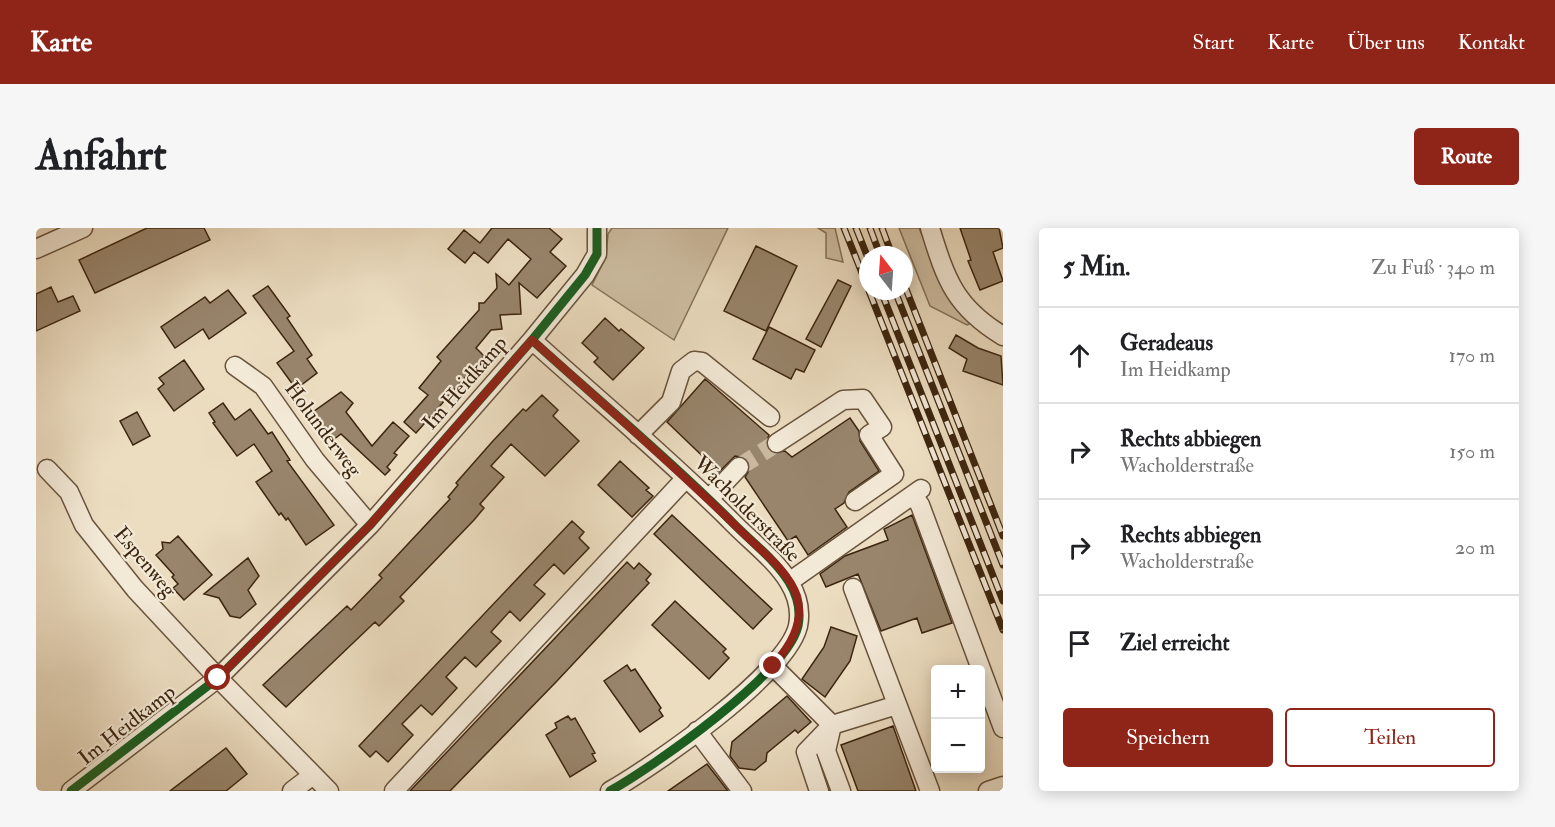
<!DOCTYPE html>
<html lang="de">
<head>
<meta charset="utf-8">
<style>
	:root { --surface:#fff; --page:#f6f6f6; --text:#202124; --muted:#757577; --line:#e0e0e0; --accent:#8f2418 }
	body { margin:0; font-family:"IM FELL Double Pica",serif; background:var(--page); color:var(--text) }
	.controls { position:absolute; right:18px; bottom:18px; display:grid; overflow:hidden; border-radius:6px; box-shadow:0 3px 15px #0003 }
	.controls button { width:54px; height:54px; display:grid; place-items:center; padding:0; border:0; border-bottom:2px solid var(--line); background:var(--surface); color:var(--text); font:30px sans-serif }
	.compass { position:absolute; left:823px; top:18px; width:54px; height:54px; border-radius:50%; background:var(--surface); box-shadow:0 3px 15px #0003; rotate:343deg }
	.stop { position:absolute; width:18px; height:18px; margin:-14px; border:4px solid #8f2418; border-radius:50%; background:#fff }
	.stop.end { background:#8f2418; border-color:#fff; box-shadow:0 2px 6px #0008 }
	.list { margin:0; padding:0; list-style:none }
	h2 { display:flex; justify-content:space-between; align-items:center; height:78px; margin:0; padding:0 24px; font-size:26px }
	h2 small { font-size:20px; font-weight:400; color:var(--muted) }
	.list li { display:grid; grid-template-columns:39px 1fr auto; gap:18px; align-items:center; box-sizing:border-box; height:96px; padding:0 24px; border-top:2px solid var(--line) }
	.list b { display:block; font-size:22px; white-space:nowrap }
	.list p { margin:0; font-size:20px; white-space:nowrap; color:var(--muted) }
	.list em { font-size:20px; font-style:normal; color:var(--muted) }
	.actions { display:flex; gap:12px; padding:18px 24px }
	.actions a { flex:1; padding:14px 0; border:2px solid var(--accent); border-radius:6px; text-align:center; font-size:21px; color:var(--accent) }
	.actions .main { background:var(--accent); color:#fff }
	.icon { flex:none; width:33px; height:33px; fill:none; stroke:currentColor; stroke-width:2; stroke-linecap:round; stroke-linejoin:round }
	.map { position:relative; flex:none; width:967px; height:563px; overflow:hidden; border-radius:6px }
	header { display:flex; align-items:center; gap:36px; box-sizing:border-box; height:84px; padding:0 30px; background:var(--accent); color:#fff }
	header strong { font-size:28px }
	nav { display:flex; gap:33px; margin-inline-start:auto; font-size:21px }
	.intro { display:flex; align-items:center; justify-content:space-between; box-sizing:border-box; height:144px; padding:0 36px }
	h1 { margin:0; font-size:42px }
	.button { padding:15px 27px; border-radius:6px; background:var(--accent); color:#fff; font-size:21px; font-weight:700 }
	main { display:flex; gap:36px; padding:0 36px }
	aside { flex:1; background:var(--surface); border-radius:6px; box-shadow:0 3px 15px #0003 }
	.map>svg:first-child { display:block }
	.green { fill:#cebea3; stroke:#857259; stroke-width:1.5 }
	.building { fill:#98856c; stroke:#3c250f; stroke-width:1.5 }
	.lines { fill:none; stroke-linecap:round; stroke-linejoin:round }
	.minor-tunnel { stroke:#c9b89d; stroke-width:18; stroke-dasharray:18 9; stroke-linecap:butt }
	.minor-casing { stroke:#68533c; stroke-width:21 }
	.minor { stroke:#f3e9d7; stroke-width:18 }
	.rail-casing { stroke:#3c250f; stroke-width:7 }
	.rail { stroke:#f3e9d7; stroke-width:4.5; stroke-dasharray:14; stroke-linecap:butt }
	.cycleway-casing { stroke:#f3e9d7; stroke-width:13 }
	.cycleway { stroke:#1b5e20; stroke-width:9 }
	.route { stroke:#8f2418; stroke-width:8 }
	.labels { text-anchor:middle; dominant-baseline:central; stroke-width:4.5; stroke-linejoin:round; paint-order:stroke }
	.street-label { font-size:21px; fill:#3c250f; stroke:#f3e9d7 }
</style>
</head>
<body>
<header>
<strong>Karte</strong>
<nav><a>Start</a><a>Karte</a><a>Über uns</a><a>Kontakt</a></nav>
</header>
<div class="intro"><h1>Anfahrt</h1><a class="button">Route</a></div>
<main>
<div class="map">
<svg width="967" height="563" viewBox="0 0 967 563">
	<rect width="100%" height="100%" fill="#ecddc1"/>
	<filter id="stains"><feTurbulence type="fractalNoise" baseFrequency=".00333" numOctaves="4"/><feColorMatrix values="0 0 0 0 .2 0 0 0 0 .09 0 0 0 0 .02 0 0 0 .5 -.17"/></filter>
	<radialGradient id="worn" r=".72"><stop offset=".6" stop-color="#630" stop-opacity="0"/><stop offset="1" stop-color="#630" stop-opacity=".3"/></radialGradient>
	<path class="green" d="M576,0H692L638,112L556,57L570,29L572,6Z
		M782,0H799L807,34L790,30V5Z
		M863,0H883L914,73L937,94L931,97L894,78Z"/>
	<path class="building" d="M111,0H168L174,12L59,65L43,32Z
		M456,0H513L526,11L514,24L530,38L501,70L483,55L485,86L464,87L466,101L455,102L440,120L448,128L380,205L368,194L392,167L383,160L405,133L401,129L443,82V75H448L461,60L460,46L473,57L495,31L472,11L452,35L438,24L429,35L412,21L428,2L444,15Z
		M924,0H963L967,20L957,24L967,53L944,62L932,33L935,32Z
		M720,18L761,38L730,103L688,83Z
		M802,52L815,58L785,119L770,111Z
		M232,58L254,88L251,90L276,127L271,131L281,145L260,161L241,135L258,123L217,68Z
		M15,59L22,74L37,68L44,83L0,103V66Z
		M192,62L210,85L173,111L167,101L139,120L125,99L169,69L174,75Z
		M569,90L583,103L585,101L608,120L577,152L558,134L562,130L546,115Z
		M733,99L779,122L768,144L760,141L755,151L717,131Z
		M920,107L942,120L965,128L967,157L927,143L931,131L913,120Z
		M148,132L168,161L138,183L122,161L128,156L123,150Z
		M669,151L733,207L730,216L736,225L749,223L756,229L814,190L823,203L824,213L843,243L813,264L808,275L799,281L811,299L772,327L760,308L752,313L709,249L714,241L710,230L699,228L683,244L631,194Z
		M305,164L317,175L310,184L336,218L357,194L373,208L358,225L361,227L351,239L354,242L349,247L305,206L297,212L277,184Z
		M506,167L522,182L517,188L543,213L509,248L475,216L455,238L468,249L444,276L448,280L438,292L364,369L368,373L343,398L339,394L250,479L227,457L311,378L315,382L346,350L343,347L414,271L412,269L422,257L420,255L456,214L487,181L490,183Z
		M187,175L199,192L214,181L232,206L236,204L254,232L251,233L298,297L270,317L252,290L250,292L245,285L243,287L220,254L236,243L218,216L201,228L177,195L179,194L173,185Z
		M101,184L114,208L97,217L84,193Z
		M584,233L613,260L610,262L617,268L596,289L562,257Z
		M636,287L736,381L717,401L618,306Z
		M876,287L916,395L886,405L881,390L845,403L822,346L790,359L784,346L809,328L852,312L848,301Z
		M536,293L548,304L543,310L553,320L528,346L518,336L498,357L509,366L484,393L474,383L455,404L465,413L440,439L429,429L410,449L421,460L396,487L385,477L366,496L377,507L352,534L340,523L334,529L323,518Z
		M142,308L176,347L148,372L137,360L142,356L136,349L138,347L120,327L127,321L126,314L134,315Z
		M212,330L223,348L212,362L220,376L204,390L194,388L183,370L168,366Z
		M591,334L598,341L603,335L615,346L610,352L613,355L520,454L414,563H374Z
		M639,373L690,421L687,424L693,430L673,451L616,397Z
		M795,399L821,408L814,433L789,469L766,451L788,419Z
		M591,437L595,443L599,441L625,480L623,482L627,488L604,504L568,453Z
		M751,468L775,494L762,505L759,502L737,520L731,525L730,533L719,542L703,540L694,528L696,514Z
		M532,488L535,492L539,490L559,525L556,526L560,533L534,549L510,507L521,500L519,495Z
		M857,498L880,563H822L805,517Z
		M190,520L211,546L190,563H134Z
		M671,536L692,563H632Z"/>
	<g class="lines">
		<path class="minor-tunnel" d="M703,239L741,215"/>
		<defs>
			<path id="minor" d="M894,0C910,52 919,79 967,108
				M0,21L47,0
				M496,112C562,172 631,229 694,292C713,312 739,331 753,354C761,367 765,383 762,398C751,446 618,538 574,563
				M199,138L227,158L279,232L334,297
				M602,207L635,174L645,143L658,133L666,134L734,189
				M741,215L807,172L827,171L846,199L833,207L858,246L819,273
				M11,241L33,264L48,297L99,361L182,450L293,563
				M877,267L884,277L967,500
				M673,271L703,239
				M753,354L885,261
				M817,360L894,563
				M737,438L796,497L861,477
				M796,497L790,523L805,563
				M661,503L706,563
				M35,563L182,450L334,297L496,112L549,47L561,26V0
				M256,563L277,547
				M358,563L649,251
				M783,563L770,524L796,497
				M952,563L967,558"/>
		</defs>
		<use href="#minor" class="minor-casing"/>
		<use href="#minor" class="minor"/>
		<defs>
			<path id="rail" d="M808,0L832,60
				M820,0L832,30
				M834,0L844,27
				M846,0L856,27
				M868,56L967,308
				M833,63L967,402
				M845,63L967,373
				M859,63L967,337"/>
		</defs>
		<use href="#rail" class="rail-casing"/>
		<use href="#rail" class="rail"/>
		<defs>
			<path id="cycleway" d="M496,112C562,172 631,229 694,292C713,312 739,331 753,354C761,367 765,383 762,398C751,446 618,538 574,563
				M35,563L182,450L334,297L496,112L549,47L561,26V0"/>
		</defs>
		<use href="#cycleway" class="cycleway-casing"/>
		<use href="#cycleway" class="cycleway"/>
	</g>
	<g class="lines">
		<path class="route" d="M182,450L334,297L496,112C566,175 638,237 705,303C724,322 752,342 761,368C769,395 753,419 737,438"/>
	</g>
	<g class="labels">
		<g class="street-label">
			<text transform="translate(429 155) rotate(-49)">Im Heidkamp</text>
			<text transform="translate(287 201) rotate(53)">Holunderweg</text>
			<text transform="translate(711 281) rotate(45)">Wacholderstraße</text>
			<text transform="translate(109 334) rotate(50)">Espenweg</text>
			<text transform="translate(91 497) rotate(-38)">Im Heidkamp</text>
		</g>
	</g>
	<rect width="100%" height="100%" filter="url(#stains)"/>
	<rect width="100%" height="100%" fill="url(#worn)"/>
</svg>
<div class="controls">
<button>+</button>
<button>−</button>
</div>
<svg class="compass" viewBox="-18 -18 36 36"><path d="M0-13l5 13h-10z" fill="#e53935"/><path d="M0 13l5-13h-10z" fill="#757577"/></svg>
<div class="stop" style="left:182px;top:450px"></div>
<div class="stop end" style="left:737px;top:438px"></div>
</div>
<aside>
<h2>5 Min.<small>Zu Fuß · 340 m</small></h2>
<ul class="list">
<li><svg class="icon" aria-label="ahead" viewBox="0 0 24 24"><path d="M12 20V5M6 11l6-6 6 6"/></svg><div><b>Geradeaus</b><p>Im Heidkamp</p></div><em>170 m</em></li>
<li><svg class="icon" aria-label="right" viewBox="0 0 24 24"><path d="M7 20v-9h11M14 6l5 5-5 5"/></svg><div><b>Rechts abbiegen</b><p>Wacholderstraße</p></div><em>150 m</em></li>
<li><svg class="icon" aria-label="right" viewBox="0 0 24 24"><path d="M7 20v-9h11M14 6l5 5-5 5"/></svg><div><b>Rechts abbiegen</b><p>Wacholderstraße</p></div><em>20 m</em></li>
<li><svg class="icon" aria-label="arrive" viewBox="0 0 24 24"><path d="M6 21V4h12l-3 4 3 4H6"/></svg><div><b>Ziel erreicht</b></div></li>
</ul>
<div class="actions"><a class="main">Speichern</a><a>Teilen</a></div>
</aside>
</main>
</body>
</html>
